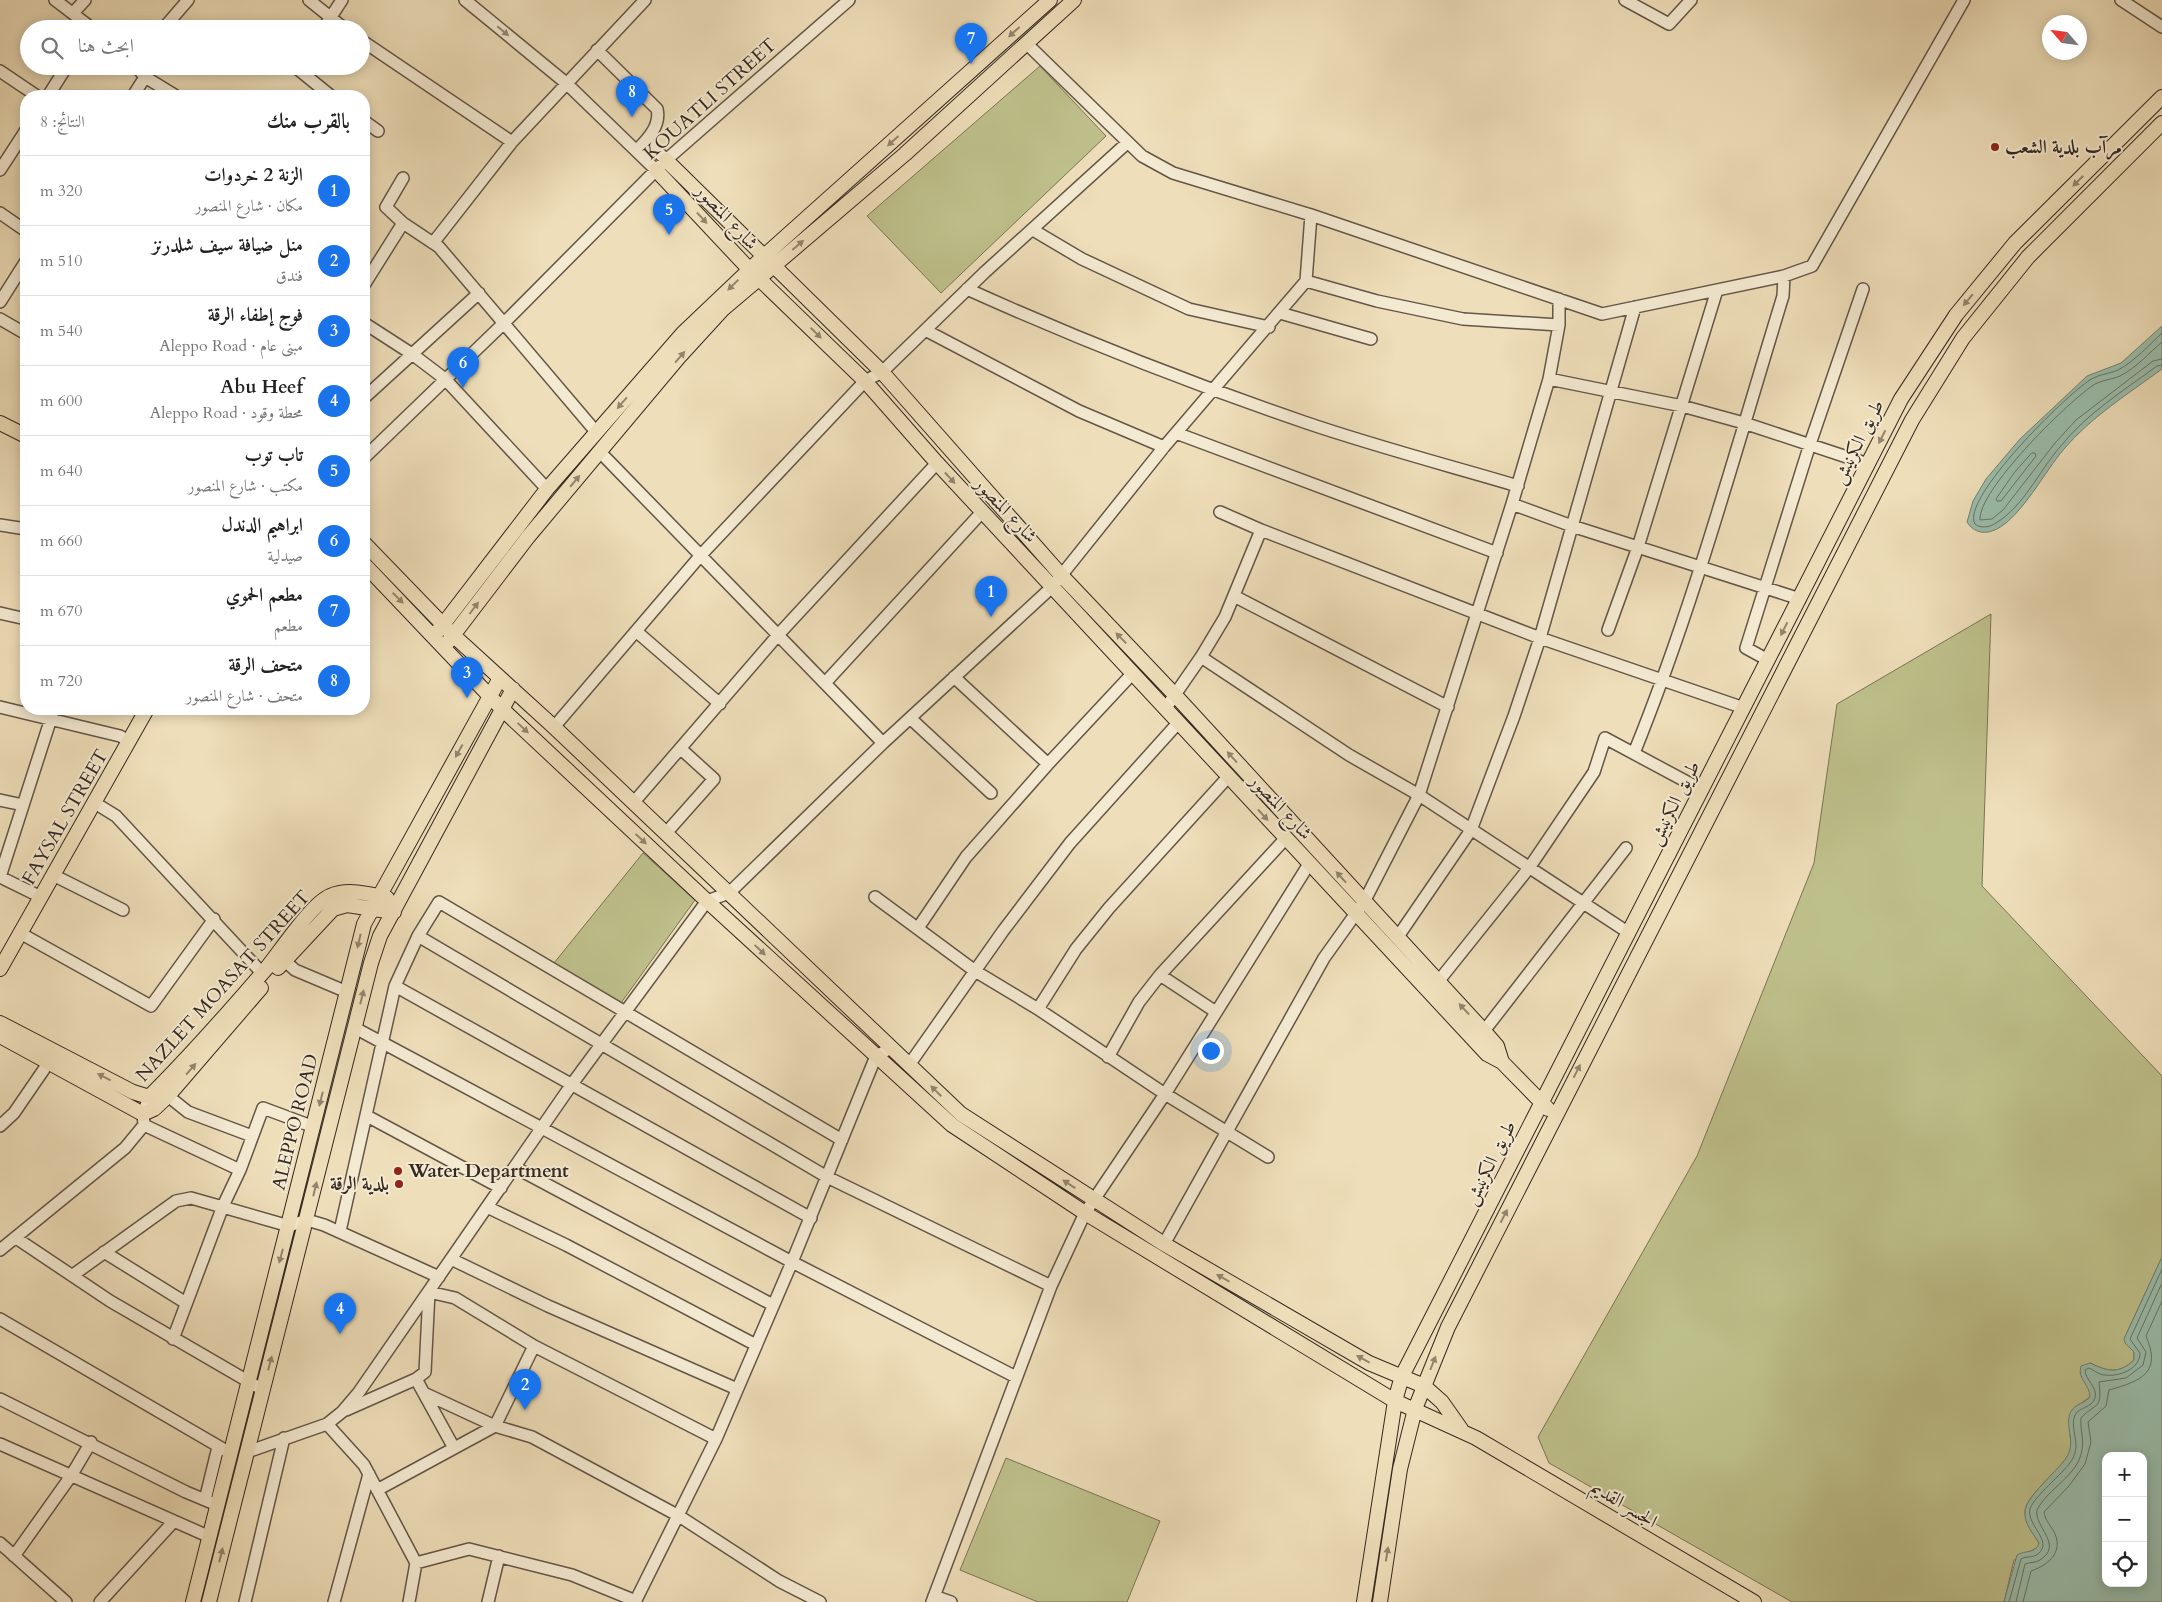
<!DOCTYPE html>
<html lang="ar">
<head>
<meta charset="utf-8">
<style>
	:root { --surface:#fff; --page:#f6f6f6; --text:#222; --muted:#767676; --line:#e0e0e0; --accent:#1a73e8 }
	body { margin:0; font-family:Cardo,Amiri,serif; background:var(--page); color:var(--text); direction:rtl }
	.controls { position:absolute; right:15px; bottom:15px; display:grid; overflow:hidden; border-radius:10px; box-shadow:0 2px 12px #0003 }
	.controls button { width:45px; height:45px; display:grid; place-items:center; padding:0; border:0; border-bottom:1px solid var(--line); background:var(--surface); color:var(--text); font:25px sans-serif }
	.compass { position:absolute; left:2042px; top:15px; width:45px; height:45px; border-radius:50%; background:var(--surface); box-shadow:0 2px 12px #0003; rotate:298deg }
	.you { position:absolute; left:1210px; top:1050px; width:18px; height:18px; margin:-12px; border:4px solid #fff; border-radius:50%; background:#1a73e8; box-shadow:0 0 0 8px #1a73e833 }
	.badge { display:grid; place-items:center; width:32px; height:32px; border-radius:50%; background:var(--accent); color:#fff; font-size:16px; font-weight:700 }
	.pin { position:absolute; translate:-50% -41px; filter:drop-shadow(0 1px 2px #0008) }
	.pin::after { content:''; position:absolute; top:26px; width:18px; height:15px; background:inherit; clip-path:polygon(0 0,100% 0,50% 100%) }
	.list { margin:0; padding:0; list-style:none }
	h2 { display:flex; justify-content:space-between; align-items:center; height:65px; margin:0; padding:0 20px; font-size:21px }
	h2 small { font-size:16px; font-weight:400; color:var(--muted) }
	.list li { display:grid; grid-template-columns:32px 1fr auto; gap:15px; align-items:center; box-sizing:border-box; height:70px; padding:0 20px; border-top:1px solid var(--line) }
	.list b { display:block; font-size:19px; white-space:nowrap }
	.list p { margin:0; font-size:16px; white-space:nowrap; color:var(--muted) }
	.list em { font-size:16px; font-style:normal; color:var(--muted) }
	.icon { flex:none; width:28px; height:28px; fill:none; stroke:currentColor; stroke-width:2; stroke-linecap:round; stroke-linejoin:round }
	.map { position:relative; flex:none; width:2162px; height:1602px; overflow:hidden; direction:ltr }
	.search { position:absolute; background:var(--surface); box-shadow:0 2px 12px #0003; left:20px; top:20px; width:350px; height:55px; display:flex; align-items:center; gap:12px; box-sizing:border-box; padding:0 18px; border-radius:28px; color:var(--muted); font-size:19px }
	.panel { position:absolute; background:var(--surface); box-shadow:0 2px 12px #0003; left:20px; top:90px; width:350px; height:625px; border-radius:20px; direction:rtl }
	.map>svg:first-child { display:block }
	.green { fill:#bec08b; stroke:#7a7456 }
	.water { fill:#9abdab; stroke:#728274; fill-rule:evenodd }
	.lines { fill:none; stroke-linecap:round; stroke-linejoin:round }
	.shore { stroke:#687366; stroke-width:1 }
	.minor-casing { stroke:#635648; stroke-width:14 }
	.major-casing { stroke:#352922; stroke-width:16 }
	.minor { stroke:#f4ead2; stroke-width:11 }
	.major { stroke:#eedeb9; stroke-width:14 }
	.oneway { fill:#948a7a }
	.oneway2 { fill:#92846e }
	.poi-dot { fill:#8f2418; stroke:#f4ead2; stroke-width:2 }
	.labels { text-anchor:middle; dominant-baseline:central; stroke-width:4; stroke-linejoin:round; paint-order:stroke }
	.street-label { font-size:19px; fill:#352922; stroke:#f4ead2 }
	.poi-label { font-size:19px; font-weight:bold; fill:#352922; stroke:#f4ead2; text-anchor:start }
</style>
</head>
<body>
<div class="map">
<svg width="2162" height="1602" viewBox="0 0 2162 1602">
	<rect width="100%" height="100%" fill="#eedeb9"/>
	<filter id="stains"><feTurbulence type="fractalNoise" baseFrequency=".004" numOctaves="4"/><feColorMatrix values="0 0 0 0 .2 0 0 0 0 .09 0 0 0 0 .02 0 0 0 .5 -.17"/></filter>
	<radialGradient id="worn" r=".72"><stop offset=".6" stop-color="#630" stop-opacity="0"/><stop offset="1" stop-color="#630" stop-opacity=".3"/></radialGradient>
	<path class="green" d="M1040,66L1106,136L941,293L867,216Z
		M1991,614L1982,886L2162,1076V1257L2124,1339L2134,1352V1360C2118,1375 2107,1371 2090,1363L2080,1372L2090,1391V1397L2077,1406C2075,1414 2070,1424 2070,1432C2070,1441 2073,1446 2069,1455C2060,1470 2024,1497 2025,1512C2025,1524 2033,1533 2039,1543L2038,1547L2014,1560L2004,1602H1792L1549,1463L1538,1437L1697,1156L1814,863L1837,704Z
		M643,853L695,900L621,1003L554,963Z
		M1006,1458L1160,1521L1127,1602H1038L960,1570Z"/>
	<path class="water" d="M2162,326V369C2128,394 2091,417 2064,449C2045,471 2022,516 1997,529C1985,535 1974,533 1967,522L1973,501L1986,479L2020,439L2087,376L2121,363Z
		M2162,1257V1602H2004L2017,1555C2025,1550 2036,1554 2039,1543C2033,1533 2024,1524 2025,1512C2026,1496 2056,1473 2066,1458C2078,1441 2062,1424 2072,1410C2076,1404 2085,1403 2090,1397C2090,1385 2077,1379 2081,1366L2090,1363C2107,1371 2118,1375 2134,1360V1352L2125,1343L2124,1339ZM2106,1456H2143V1583H2106Z"/>
	<g class="lines">
		<path class="shore" d="M2162,333C2149,345 2135,361 2118,370C2109,374 2099,374 2090,380C2067,394 1960,499 1975,524C1981,529 1990,527 1996,523C2024,506 2039,471 2060,447C2086,414 2123,391 2157,366L2162,365
			M2162,342C2149,353 2136,368 2120,376C2111,380 2100,380 2092,386C2066,404 1978,490 1980,520L1992,519L2003,510L2055,443L2076,420L2153,361L2162,359
			M2032,453H2035L2036,456L2001,501H1997L1996,499L2014,473Z
			M2009,1602L2021,1559C2026,1556 2033,1558 2038,1554C2054,1541 2026,1525 2030,1509C2034,1496 2062,1475 2072,1460C2082,1442 2069,1430 2075,1415C2079,1407 2092,1408 2095,1398C2098,1387 2085,1380 2085,1370L2089,1368C2094,1370 2099,1375 2105,1375C2119,1377 2140,1369 2140,1353L2130,1339L2162,1269
			M2016,1602L2025,1564C2030,1562 2036,1563 2040,1560C2064,1545 2034,1527 2037,1510C2048,1488 2078,1476 2082,1450C2084,1439 2080,1429 2081,1418C2097,1401 2102,1411 2099,1382L2126,1378L2143,1365L2146,1352L2137,1338L2162,1283
			M2023,1602L2031,1571C2049,1565 2065,1551 2053,1530C2049,1524 2045,1519 2044,1512L2069,1486L2085,1464L2091,1442L2088,1422L2106,1406L2109,1390C2141,1381 2162,1373 2146,1336L2162,1301"/>
		<defs>
			<path id="minor" d="M55,0L93,29
				M309,0L345,29
				M465,0L566,83L656,170
				M1625,0L1669,24L1691,0
				M2121,0L2162,27
				M73,13L85,0
				M163,29L188,0
				M323,29L342,0
				M361,40L512,142
				M1026,43L1142,156L1173,173L1311,215L1602,314L1784,276L1812,266L1964,0
				M597,50L657,109C661,125 648,139 637,150
				M136,66L145,77L176,96
				M294,66L331,96
				M0,71L37,96
				M48,96L67,66
				M133,96L145,77L146,69
				M364,121L378,131
				M647,141L666,160
				M0,170L26,130
				M0,213L26,231
				M403,223L439,247L597,433
				M1033,230L1082,259L1189,309L1269,327
				M433,243L512,142L645,0
				M1306,281L1377,301L1463,319L1559,325
				M364,285L403,223L386,207L403,178
				M967,289C1078,339 1190,383 1304,422C1374,446 1447,465 1518,486
				M0,302L26,261
				M1280,313L1371,339
				M0,319L26,334
				M364,323L412,354L445,379L547,489
				M927,331L1079,411L1164,447
				M1549,379L1682,406L1744,423L1868,464
				M364,398L479,293
				M1176,433L1497,553
				M600,452L883,743
				M364,458L504,323L666,160L849,0
				M1512,504L1572,526L1800,599
				M1220,512L1261,530L1540,638L1744,708
				M0,525L26,529
				M1234,596L1448,707
				M0,613L26,619
				M1608,630L1638,547L1717,290
				M637,632L720,704
				M1201,657L1349,755L1419,795L1629,933
				M1768,660L1746,648L1810,444L1863,289
				M954,677L1048,764
				M825,683L982,512
				M0,707L120,736L129,741
				M1165,709L1201,657L1225,617L1261,530
				M910,718L991,793
				M554,727L701,555L865,381L882,372L985,272L1127,143
				M1634,753C1694,605 1736,449 1783,296L1784,276
				M0,800L23,805
				M634,802L778,635L937,463
				M95,803L116,816L262,973
				M666,833L714,779L681,749
				M53,875L123,910
				M41,897L0,877L54,709
				M875,897L975,971L1038,1009L1165,1094L1268,1157
				M918,928L966,857L1048,764L1132,674
				M20,933L151,1006L214,919
				M418,936L827,1177L1051,1286
				M1397,938L1471,830L1514,716L1540,638L1635,307
				M285,961L295,970L347,992
				M1160,975L1216,1012
				M395,986L811,1218
				M1433,988L1529,868L1594,772L1605,738L1702,790
				M1038,1009L1076,949L1109,908L1228,777
				M355,1028L792,1262L1016,1377
				M1484,1031L1626,848
				M1108,1057L1139,1002L1160,975L1285,839
				M909,1065L1003,931L1070,843L1178,723
				M168,1096L188,1112L252,1136
				M367,1116L501,1188
				M144,1125L240,1170
				M0,1126L14,1113L49,1062
				M516,1168L773,1305
				M487,1207L566,1245L756,1345
				M340,1231L395,986L418,936L439,902L842,1140
				M16,1238L110,1301L263,1390
				M1164,1244L1324,958L1364,902L1419,795L1512,504L1549,379L1559,325V299
				M0,1250L125,1148L144,1125L143,1114L149,1097
				M104,1252L186,1303
				M451,1259L548,1306L737,1389
				M73,1275L176,1201L191,1198L289,1226L307,1220L324,1225L439,1277
				M0,1319L230,1453
				M173,1339L223,1206L240,1170L263,1108L314,1127
				M416,1379L454,1448
				M426,1394L495,1426L534,1346
				M0,1399L186,1492L217,1505
				M346,1410L416,1379L425,1372L429,1292L455,1298L534,1346L716,1439
				M327,1424L364,1465L416,1563L469,1549L572,1575L636,1601
				M0,1444L210,1537
				M247,1452L327,1424L342,1412L359,1392L572,1084L707,901L729,893L883,743L1052,587L1164,447L1306,281L1311,215
				M377,1490L495,1426L532,1437L679,1516L779,1581L820,1602
				M205,1500L218,1447
				M0,1543L66,1602
				M14,1556L71,1476L91,1442
				M934,1596L951,1602
				M100,1602L174,1521
				M245,1602L284,1438
				M334,1602L369,1474
				M409,1602L416,1563
				M488,1602L499,1556
				M635,1602L716,1439L792,1262L876,1056L891,1048
				M932,1602L1051,1286L1085,1213L1165,1094L1309,864"/>
			<path id="major" d="M666,160L882,372L1061,575L1175,695L1484,1031L1497,1046L1502,1062
				M656,170L749,269L865,381L937,463L1487,1054L1502,1062L1548,1109
				M0,423L26,436
				M364,543L453,635L554,727L961,1114L1164,1244L1369,1363L1424,1386L1442,1402L1461,1429
				M364,564L501,708L707,901L952,1125L1085,1213L1395,1401L1476,1438L1754,1602
				M438,631L547,489L683,333L763,257L1050,0
				M448,642L528,537L679,357L722,310L905,154L1074,0
				M278,968L333,909L347,905L394,912
				M0,969L147,709
				M0,1023L133,1092L149,1097C189,1057 228,1013 265,970C280,952 311,904 330,896C347,888 370,894 387,898
				M0,1036L143,1114L154,1109L168,1096L261,988
				M193,1602L364,924L500,678
				M209,1602L371,963L380,936L513,689
				M1364,1602L1395,1401L1402,1376L1901,399L1956,315L2015,243L2162,97
				M1380,1602L1400,1469L1415,1409L1448,1327L1912,420L1963,338L2028,257L2162,123"/>
		</defs>
		<use href="#minor" class="minor-casing"/>
		<use href="#major" class="major-casing"/>
		<use href="#minor" class="minor"/>
		<use href="#major" class="major"/>
	</g>
	<defs><path id="oneway-solid" d="M-6-.8H1V-3.2L6.5 0L1 3.2V.8H-6Z" transform="scale(1.25)"/></defs>
	<use class="oneway" href="#oneway-solid" transform="translate(503 31) rotate(40)"/>
	<g class="oneway2">
		<use href="#oneway-solid" transform="translate(1014 32) rotate(138)"/>
		<use href="#oneway-solid" transform="translate(893 141) rotate(138)"/>
		<use href="#oneway-solid" transform="translate(2078 181) rotate(135)"/>
		<use href="#oneway-solid" transform="translate(702 218) rotate(47)"/>
		<use href="#oneway-solid" transform="translate(798 245) rotate(-41)"/>
		<use href="#oneway-solid" transform="translate(733 285) rotate(136)"/>
		<use href="#oneway-solid" transform="translate(1968 300) rotate(130)"/>
		<use href="#oneway-solid" transform="translate(816 333) rotate(44)"/>
		<use href="#oneway-solid" transform="translate(680 357) rotate(-49)"/>
		<use href="#oneway-solid" transform="translate(622 403) rotate(131)"/>
		<use href="#oneway-solid" transform="translate(1882 437) rotate(117)"/>
		<use href="#oneway-solid" transform="translate(950 478) rotate(47)"/>
		<use href="#oneway-solid" transform="translate(575 481) rotate(-50)"/>
		<use href="#oneway-solid" transform="translate(398 598) rotate(45)"/>
		<use href="#oneway-solid" transform="translate(474 608) rotate(-53)"/>
		<use href="#oneway-solid" transform="translate(1784 629) rotate(117)"/>
		<use href="#oneway-solid" transform="translate(1121 638) rotate(-134)"/>
		<use href="#oneway-solid" transform="translate(523 728) rotate(43)"/>
		<use href="#oneway-solid" transform="translate(459 751) rotate(119)"/>
		<use href="#oneway-solid" transform="translate(1232 757) rotate(-132)"/>
		<use href="#oneway-solid" transform="translate(1263 815) rotate(47)"/>
		<use href="#oneway-solid" transform="translate(641 839) rotate(43)"/>
		<use href="#oneway-solid" transform="translate(1341 877) rotate(-132)"/>
		<use href="#oneway-solid" transform="translate(359 941) rotate(103)"/>
		<use href="#oneway-solid" transform="translate(760 950) rotate(43)"/>
		<use href="#oneway-solid" transform="translate(362 997) rotate(-76)"/>
		<use href="#oneway-solid" transform="translate(1464 1009) rotate(-133)"/>
		<use href="#oneway-solid" transform="translate(191 1069) rotate(-49)"/>
		<use href="#oneway-solid" transform="translate(1577 1071) rotate(-63)"/>
		<use href="#oneway-solid" transform="translate(104 1077) rotate(-153)"/>
		<use href="#oneway-solid" transform="translate(936 1091) rotate(-136)"/>
		<use href="#oneway-solid" transform="translate(321 1099) rotate(104)"/>
		<use href="#oneway-solid" transform="translate(1069 1184) rotate(-147)"/>
		<use href="#oneway-solid" transform="translate(315 1189) rotate(-76)"/>
		<use href="#oneway-solid" transform="translate(1504 1216) rotate(-63)"/>
		<use href="#oneway-solid" transform="translate(281 1256) rotate(105)"/>
		<use href="#oneway-solid" transform="translate(1223 1278) rotate(-150)"/>
		<use href="#oneway-solid" transform="translate(1363 1359) rotate(-151)"/>
		<use href="#oneway-solid" transform="translate(270 1363) rotate(-75)"/>
		<use href="#oneway-solid" transform="translate(1433 1363) rotate(-68)"/>
		<use href="#oneway-solid" transform="translate(1387 1554) rotate(-81)"/>
		<use href="#oneway-solid" transform="translate(221 1555) rotate(-76)"/>
	</g>
	<g class="poi-dot">
		<circle cx="1995" cy="147" r="5"/>
		<circle cx="398" cy="1171" r="5"/>
		<circle cx="399" cy="1184" r="5"/>
	</g>
	<g class="labels">
		<g class="street-label">
			<text transform="translate(710 99) rotate(-42)">KOUATLI STREET</text>
			<text transform="translate(727 217) rotate(47)">شارع المنصور</text>
			<text transform="translate(1858 442) rotate(-63)">طريق الكرنيش</text>
			<text transform="translate(1006 510) rotate(47)">شارع المنصور</text>
			<text transform="translate(1674 803) rotate(-63)">طريق الكرنيش</text>
			<text transform="translate(1281 807) rotate(47)">شارع المنصور</text>
			<text transform="translate(65 817) rotate(-60)">FAYSAL STREET</text>
			<text transform="translate(223 986) rotate(-48)">NAZLET MOASAT STREET</text>
			<text transform="translate(295 1122) rotate(-76)">ALEPPO ROAD</text>
			<text transform="translate(1490 1163) rotate(-63)">طريق الكرنيش</text>
			<text transform="translate(1624 1504) rotate(31)">الجسر القديم</text>
		</g>
		<g class="poi-label">
			<text x="2005" y="147">مرآب بلدية الشعب</text>
			<text x="408" y="1171">Water Department</text>
			<text x="389" y="1184" text-anchor="end">بلدية الرقة</text>
		</g>
	</g>
	<rect width="100%" height="100%" filter="url(#stains)"/>
	<rect width="100%" height="100%" fill="url(#worn)"/>
</svg>
<div class="controls">
<button>+</button>
<button>−</button>
<button><svg class="icon" aria-label="locate" viewBox="0 0 24 24"><circle cx="12" cy="12" r="6"/><path d="M12 2v4M12 18v4M2 12h4M18 12h4"/></svg></button>
</div>
<svg class="compass" viewBox="-18 -18 36 36"><path d="M0-13l5 13h-10z" fill="#e53935"/><path d="M0 13l5-13h-10z" fill="#767676"/></svg>
<div class="you"></div>
<div class="pin badge" style="left:991px;top:617px">1</div>
<div class="pin badge" style="left:525px;top:1410px">2</div>
<div class="pin badge" style="left:467px;top:698px">3</div>
<div class="pin badge" style="left:340px;top:1334px">4</div>
<div class="pin badge" style="left:669px;top:235px">5</div>
<div class="pin badge" style="left:463px;top:388px">6</div>
<div class="pin badge" style="left:971px;top:64px">7</div>
<div class="pin badge" style="left:632px;top:117px">8</div>
<div class="search"><svg class="icon" aria-label="search" viewBox="0 0 24 24"><circle cx="10" cy="10" r="6"/><path d="M15 15l6 6"/></svg>ابحث هنا</div>
<section class="panel">
<h2>بالقرب منك<small>النتائج: 8</small></h2>
<ul class="list">
<li><span class="badge">1</span><div><b>الزنة 2 خردوات</b><p>مكان · شارع المنصور</p></div><em>320 m</em></li>
<li><span class="badge">2</span><div><b>منل ضيافة سيف شلدرنز</b><p>فندق</p></div><em>510 m</em></li>
<li><span class="badge">3</span><div><b>فوج إطفاء الرقة</b><p>مبنى عام · Aleppo Road</p></div><em>540 m</em></li>
<li><span class="badge">4</span><div><b>Abu Heef</b><p>محطة وقود · Aleppo Road</p></div><em>600 m</em></li>
<li><span class="badge">5</span><div><b>تاب توب</b><p>مكتب · شارع المنصور</p></div><em>640 m</em></li>
<li><span class="badge">6</span><div><b>ابراهيم الدندل</b><p>صيدلية</p></div><em>660 m</em></li>
<li><span class="badge">7</span><div><b>مطعم الحموي</b><p>مطعم</p></div><em>670 m</em></li>
<li><span class="badge">8</span><div><b>متحف الرقة</b><p>متحف · شارع المنصور</p></div><em>720 m</em></li>
</ul>
</section>
</div>
</body>
</html>
